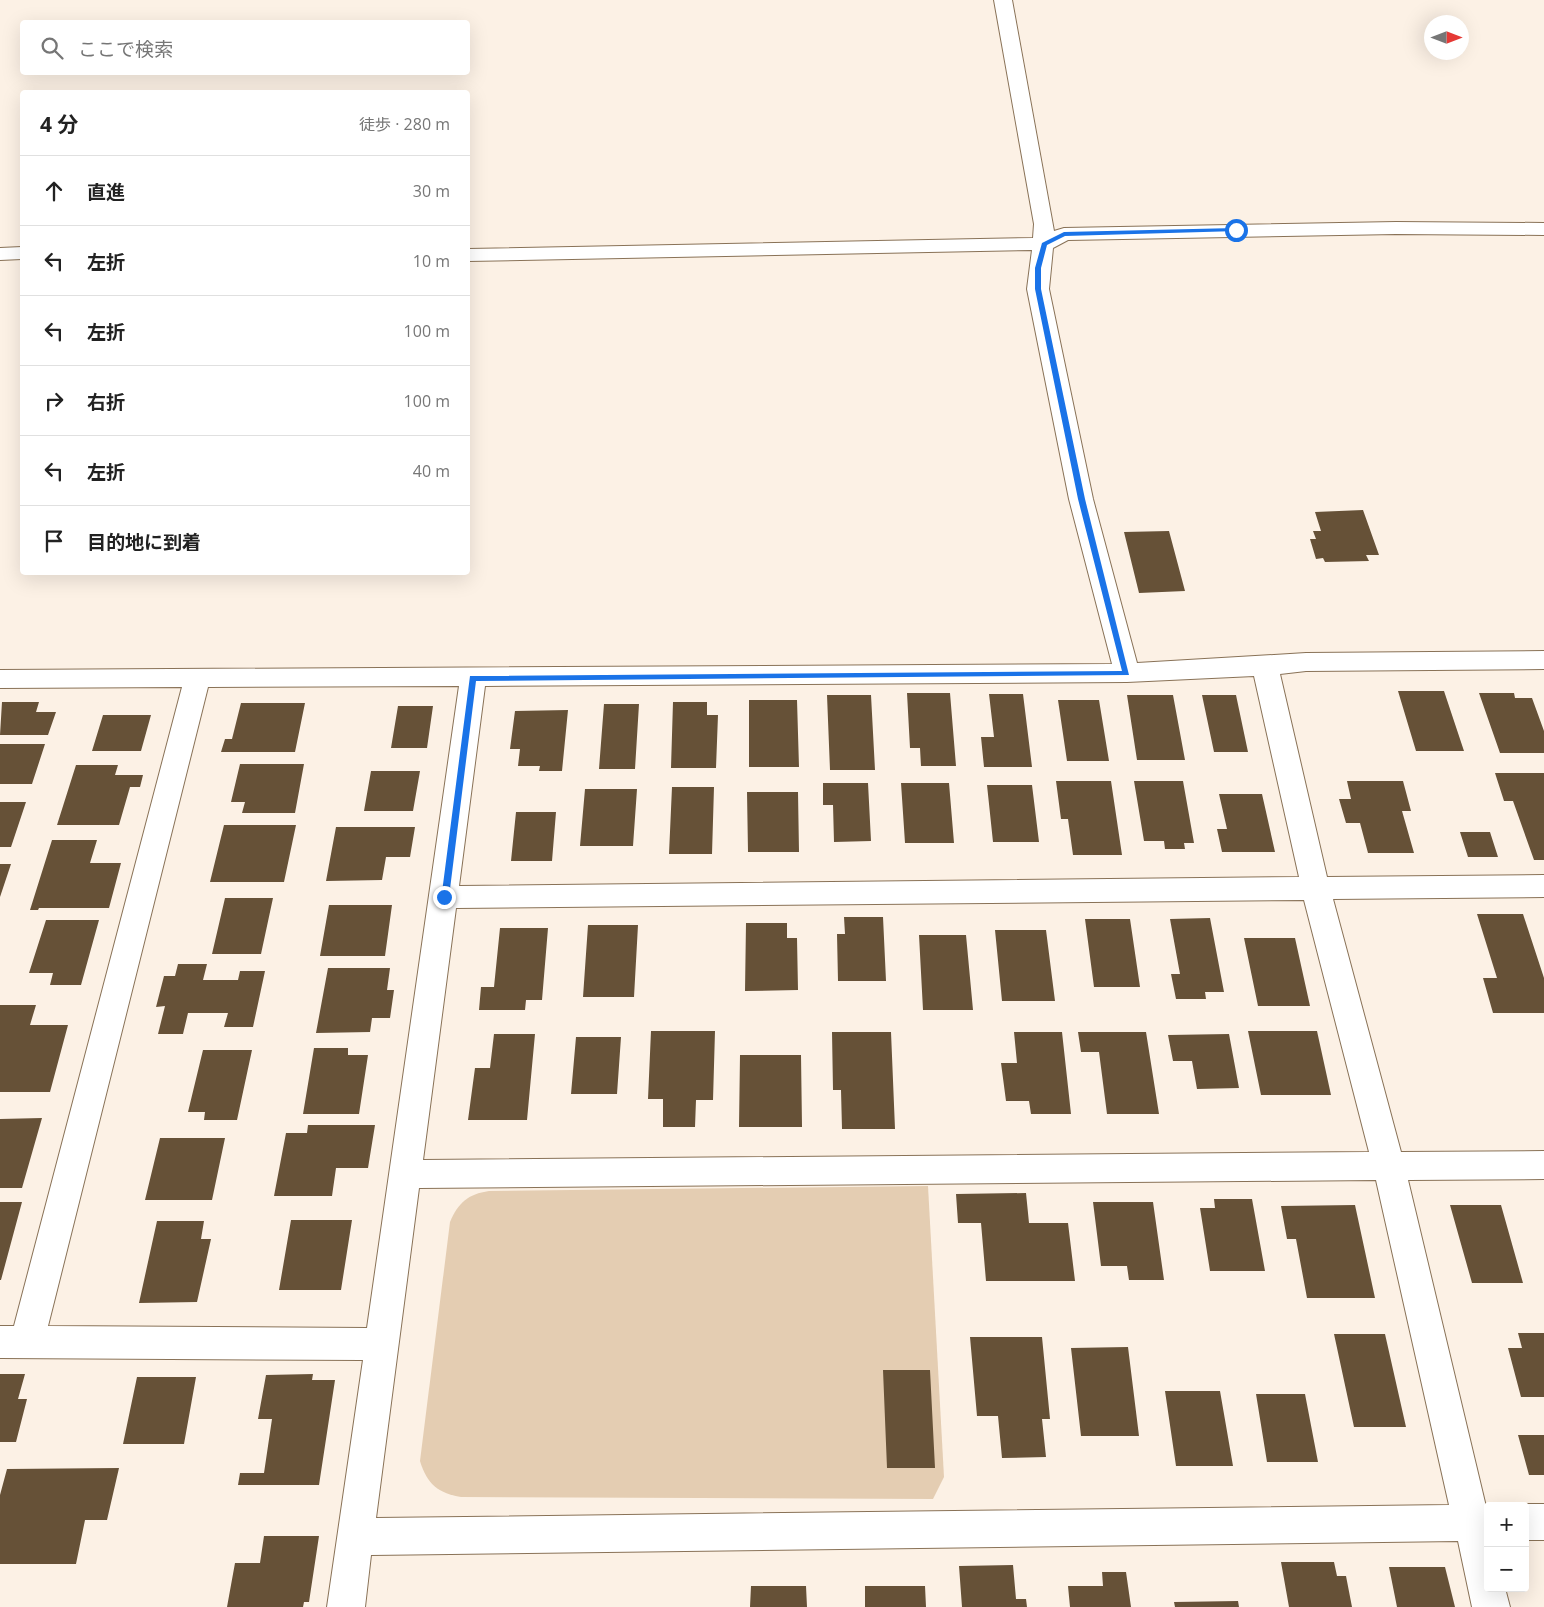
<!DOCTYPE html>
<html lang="ja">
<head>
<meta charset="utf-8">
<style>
	:root { --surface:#fff; --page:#f6f6f6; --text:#222; --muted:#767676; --line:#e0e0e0 }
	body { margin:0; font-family:"Open Sans","Noto Sans JP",sans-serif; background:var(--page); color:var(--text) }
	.controls { position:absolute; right:15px; bottom:15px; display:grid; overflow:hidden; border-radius:5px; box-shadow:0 5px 20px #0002 }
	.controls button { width:45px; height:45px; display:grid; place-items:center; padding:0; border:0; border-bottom:1px solid var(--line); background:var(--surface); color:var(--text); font:25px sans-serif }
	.compass { position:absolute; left:1424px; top:15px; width:45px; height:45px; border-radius:50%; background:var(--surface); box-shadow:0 5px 20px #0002; rotate:90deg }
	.stop { position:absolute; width:15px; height:15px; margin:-11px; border:4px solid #1a73e8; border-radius:50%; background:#fff }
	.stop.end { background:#1a73e8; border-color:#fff; box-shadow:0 1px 5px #0008 }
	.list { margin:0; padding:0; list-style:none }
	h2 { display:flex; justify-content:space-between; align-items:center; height:65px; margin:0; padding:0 20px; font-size:21px }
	h2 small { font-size:16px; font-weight:400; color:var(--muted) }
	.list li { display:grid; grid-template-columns:32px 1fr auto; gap:15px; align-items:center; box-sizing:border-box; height:70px; padding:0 20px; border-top:1px solid var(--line) }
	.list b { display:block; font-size:19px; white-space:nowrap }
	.list em { font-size:16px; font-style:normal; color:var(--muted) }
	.icon { flex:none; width:28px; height:28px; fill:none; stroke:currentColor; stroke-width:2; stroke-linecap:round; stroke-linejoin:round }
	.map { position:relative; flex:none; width:1544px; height:1607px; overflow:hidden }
	.search { position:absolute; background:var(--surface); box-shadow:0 5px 20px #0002; left:20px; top:20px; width:450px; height:55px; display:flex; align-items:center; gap:12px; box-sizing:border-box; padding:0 18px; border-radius:5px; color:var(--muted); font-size:19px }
	.panel { position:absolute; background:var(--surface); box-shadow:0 5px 20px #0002; left:20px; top:90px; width:450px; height:485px; border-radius:5px }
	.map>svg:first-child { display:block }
	.green { fill:#e4cdb2 }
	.building { fill:#665137 }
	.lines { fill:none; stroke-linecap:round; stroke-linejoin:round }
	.lane-casing { stroke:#897257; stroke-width:2 }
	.street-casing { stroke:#897257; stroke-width:2 }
	.lane { fill:#fff; fill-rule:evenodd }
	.street { fill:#fff; fill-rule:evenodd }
	.route { fill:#1a73e8 }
</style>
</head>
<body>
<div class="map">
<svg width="1544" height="1607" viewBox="0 0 1544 1607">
	<rect width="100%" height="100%" fill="#fcf1e5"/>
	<path class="green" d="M928,1186L944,1477L933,1499L461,1497C438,1493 427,1484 420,1461L450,1222C458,1203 468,1194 489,1191Z"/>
	<path class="building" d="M1363,510L1379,555H1366L1369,561L1325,562L1323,558L1316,559L1310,539H1316L1313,531H1321L1315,512Z
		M1169,531L1185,591L1139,593L1124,532Z
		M1398,691H1444L1464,751H1416Z
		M907,693H950L956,766H921L920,748H910Z
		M1479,693H1514L1515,698H1532L1544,731V753H1500Z
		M989,694H1023L1032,767H984L981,737H994Z
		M827,695H871L875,770H830Z
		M1127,695H1173L1185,760H1137Z
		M1202,695H1236L1248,752H1214Z
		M749,700H797L799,767H749Z
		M1058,700H1099L1109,761H1067Z
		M2,702H39L36,712H56L48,735H0Z
		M673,702H707V715H718L716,768H671Z
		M241,703H305L295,752H221L225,739H232Z
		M604,704H639L635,769H599Z
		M398,706H433L427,748H391Z
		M568,710L562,771H539L540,766H518L520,749H510L515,711Z
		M103,715H151L141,751H92Z
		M0,744H45L32,784H0Z
		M240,764H304L295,813H242L245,802H231Z
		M76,765H118L115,775H143L140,787H130L119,825H57Z
		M371,771H420L413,811H364Z
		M1495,773H1544V860H1534L1513,801H1504Z
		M1056,781H1111L1122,855H1073L1068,819H1061Z
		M1134,781H1183L1194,843H1184L1185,849H1165L1164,841H1144Z
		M1347,781H1403L1411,811H1402L1414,853H1368L1360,823H1346L1339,799H1351Z
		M823,783H868L871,841L834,842L833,805H823Z
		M901,783H949L954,843H905Z
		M987,785H1032L1039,842H993Z
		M672,787H714L712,854H669Z
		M585,789H637L633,846H580Z
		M747,792H798L799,852H748Z
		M1219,794H1262L1275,852H1222L1217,829H1227Z
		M0,802H26L11,847H0Z
		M516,812H556L552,861H511Z
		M224,825H296L284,882H210Z
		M336,827H415L410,857H386L382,880L326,881Z
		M1460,832H1490L1498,857H1468Z
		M52,840H97L90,863H121L109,908H39L38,910H30Z
		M0,864H11L0,897Z
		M225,898H273L261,954H212Z
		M329,905H392L385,956H320Z
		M1477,914H1523L1544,978V1013H1493L1483,978H1497Z
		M844,917H883L886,981H838L837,934H845Z
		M1210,918L1224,992H1205L1206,999H1176L1171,974H1180L1170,919Z
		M1085,919H1130L1140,987H1094Z
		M46,920H99L81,985H50L53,973H29Z
		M746,923H787V938H797L798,990L745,991Z
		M588,925H638L634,997H583Z
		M500,928H548L542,1000H526L525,1010H479L481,987H494Z
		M995,930H1046L1055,1001H1002Z
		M919,935H966L973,1010H923Z
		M1244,938H1295L1310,1006H1258Z
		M178,964H207L203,980H238L240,971H265L253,1027H224L228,1013H188L183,1034H158L165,1006L156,1007L164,976H175Z
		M328,968H390L387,990H394L390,1018H372L370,1032L316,1033Z
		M0,1005H36L30,1025H68L50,1092H0Z
		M651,1031H715L713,1100H696L695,1127H663V1099H648Z
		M1248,1031H1317L1331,1095H1261Z
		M832,1032H891L895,1129H842L841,1090H833Z
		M1014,1032H1062L1071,1114H1031L1029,1101H1006L1001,1063H1017Z
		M1078,1032H1146L1159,1114H1107L1099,1052H1081Z
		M494,1034H535L527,1120H468L475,1068H490Z
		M1229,1034L1239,1088L1197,1089L1192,1061H1173L1168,1035Z
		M576,1037H621L617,1094H571Z
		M314,1048H348V1055H368L359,1114H303Z
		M203,1050H252L237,1120H204L205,1112H188Z
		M740,1055H801L802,1127H739Z
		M42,1118L22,1188H0V1119Z
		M308,1125H375L368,1168H336L332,1196H274L286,1133H307Z
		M160,1138H225L212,1200H145Z
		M1026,1193L1029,1223H1068L1075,1281H986L981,1223H958L956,1194Z
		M1214,1199H1252L1265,1271H1210L1200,1208H1215Z
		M0,1202H22L1,1280H0Z
		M1093,1202H1153L1164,1280H1129L1127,1266H1101Z
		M1355,1205L1375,1298H1307L1296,1239H1287L1281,1206Z
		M1450,1205H1501L1523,1283H1472Z
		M291,1220H352L341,1290H279Z
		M157,1221H204L201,1239H211L197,1302L139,1303Z
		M1518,1333H1544V1397H1521L1508,1348H1522Z
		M1334,1334H1385L1406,1427H1354Z
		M970,1337H1042L1050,1419H1042L1046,1457L1002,1458L998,1416H977Z
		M1128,1347L1139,1436H1081L1071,1348Z
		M883,1370H930L935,1468H887Z
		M0,1374H25L18,1399H27L16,1442H0Z
		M313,1374L312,1380H335L319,1485H238L240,1473H264L272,1419H258L266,1375Z
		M137,1377H196L184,1444H123Z
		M1165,1391H1220L1233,1466H1176Z
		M1256,1394H1305L1318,1462H1267Z
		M1518,1435H1544V1475H1529Z
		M119,1468L107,1520H85L76,1564H0V1495L7,1469Z
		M264,1536H319L309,1602H304L303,1607H227L235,1563H260Z
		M1281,1562H1334L1337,1576H1346L1352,1607H1289Z
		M1013,1565L1016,1599H1026L1027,1607H962L959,1566Z
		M1389,1567H1445L1455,1607H1397Z
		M1102,1572H1126L1131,1607H1070L1068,1586H1103Z
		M751,1586H806L807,1607H750Z
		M865,1586H925L926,1607H865Z
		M1238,1601L1239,1607H1175L1174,1602Z"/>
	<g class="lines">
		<defs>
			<path id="lane" d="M1525,1504H1544V1540H1525V1506H1520Z"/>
			<path id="street" d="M994,0H1012L1054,231L1064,228L1396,222L1544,223V235L1396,234L1068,240L1053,248L1049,289L1093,499L1137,663L1306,653L1544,651V669L1306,671L1280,674L1327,877L1544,875V897L1333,899L1401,1152L1544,1151V1179L1408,1180L1488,1515V1588H1505L1510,1607H1472L1458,1541L371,1555L365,1607H327L363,1360L0,1358V1326H14L182,687L0,688V670L1112,664L1069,499L1027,289L1032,250L468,261V249L1033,238L1034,224ZM1254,676L1299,877L459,886L485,686L1127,682ZM459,686L367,1328L48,1326L208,687ZM1304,900L1369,1152L423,1160L456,908ZM1376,1180L1449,1505L376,1518L419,1188Z
				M22,247V259L0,260V248Z"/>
		</defs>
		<use href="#lane" class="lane-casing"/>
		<use href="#street" class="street-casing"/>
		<use href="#lane" class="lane"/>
		<use href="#street" class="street"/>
	</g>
	<path class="route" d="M1236,228L1238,231L1065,236L1047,245L1041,268V289L1085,499L1129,675L476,681L449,897L444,901L441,900L470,676L1122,671L1078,499L1035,289V268L1042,243L1064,232Z"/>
</svg>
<div class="controls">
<button>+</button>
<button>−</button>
</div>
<svg class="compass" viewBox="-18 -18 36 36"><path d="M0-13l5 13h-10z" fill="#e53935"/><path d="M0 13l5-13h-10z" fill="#767676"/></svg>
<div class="stop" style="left:1236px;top:230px"></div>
<div class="stop end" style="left:444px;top:897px"></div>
<div class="search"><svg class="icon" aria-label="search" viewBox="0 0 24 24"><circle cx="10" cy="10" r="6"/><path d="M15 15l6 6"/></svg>ここで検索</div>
<section class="panel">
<h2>4 分<small>徒歩 · 280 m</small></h2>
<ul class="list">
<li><svg class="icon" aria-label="ahead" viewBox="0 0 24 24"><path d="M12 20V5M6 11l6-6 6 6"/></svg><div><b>直進</b></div><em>30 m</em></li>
<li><svg class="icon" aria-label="left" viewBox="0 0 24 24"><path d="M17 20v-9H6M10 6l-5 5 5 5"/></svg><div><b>左折</b></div><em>10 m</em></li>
<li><svg class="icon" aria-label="left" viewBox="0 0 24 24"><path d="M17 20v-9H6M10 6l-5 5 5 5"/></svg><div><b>左折</b></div><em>100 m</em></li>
<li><svg class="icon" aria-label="right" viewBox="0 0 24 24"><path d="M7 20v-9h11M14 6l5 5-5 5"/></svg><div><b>右折</b></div><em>100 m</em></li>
<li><svg class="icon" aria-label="left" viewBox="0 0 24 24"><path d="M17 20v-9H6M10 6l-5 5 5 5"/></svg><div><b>左折</b></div><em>40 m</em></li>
<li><svg class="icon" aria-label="arrive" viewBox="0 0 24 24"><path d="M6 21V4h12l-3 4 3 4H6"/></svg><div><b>目的地に到着</b></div></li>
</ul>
</section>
</div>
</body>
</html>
